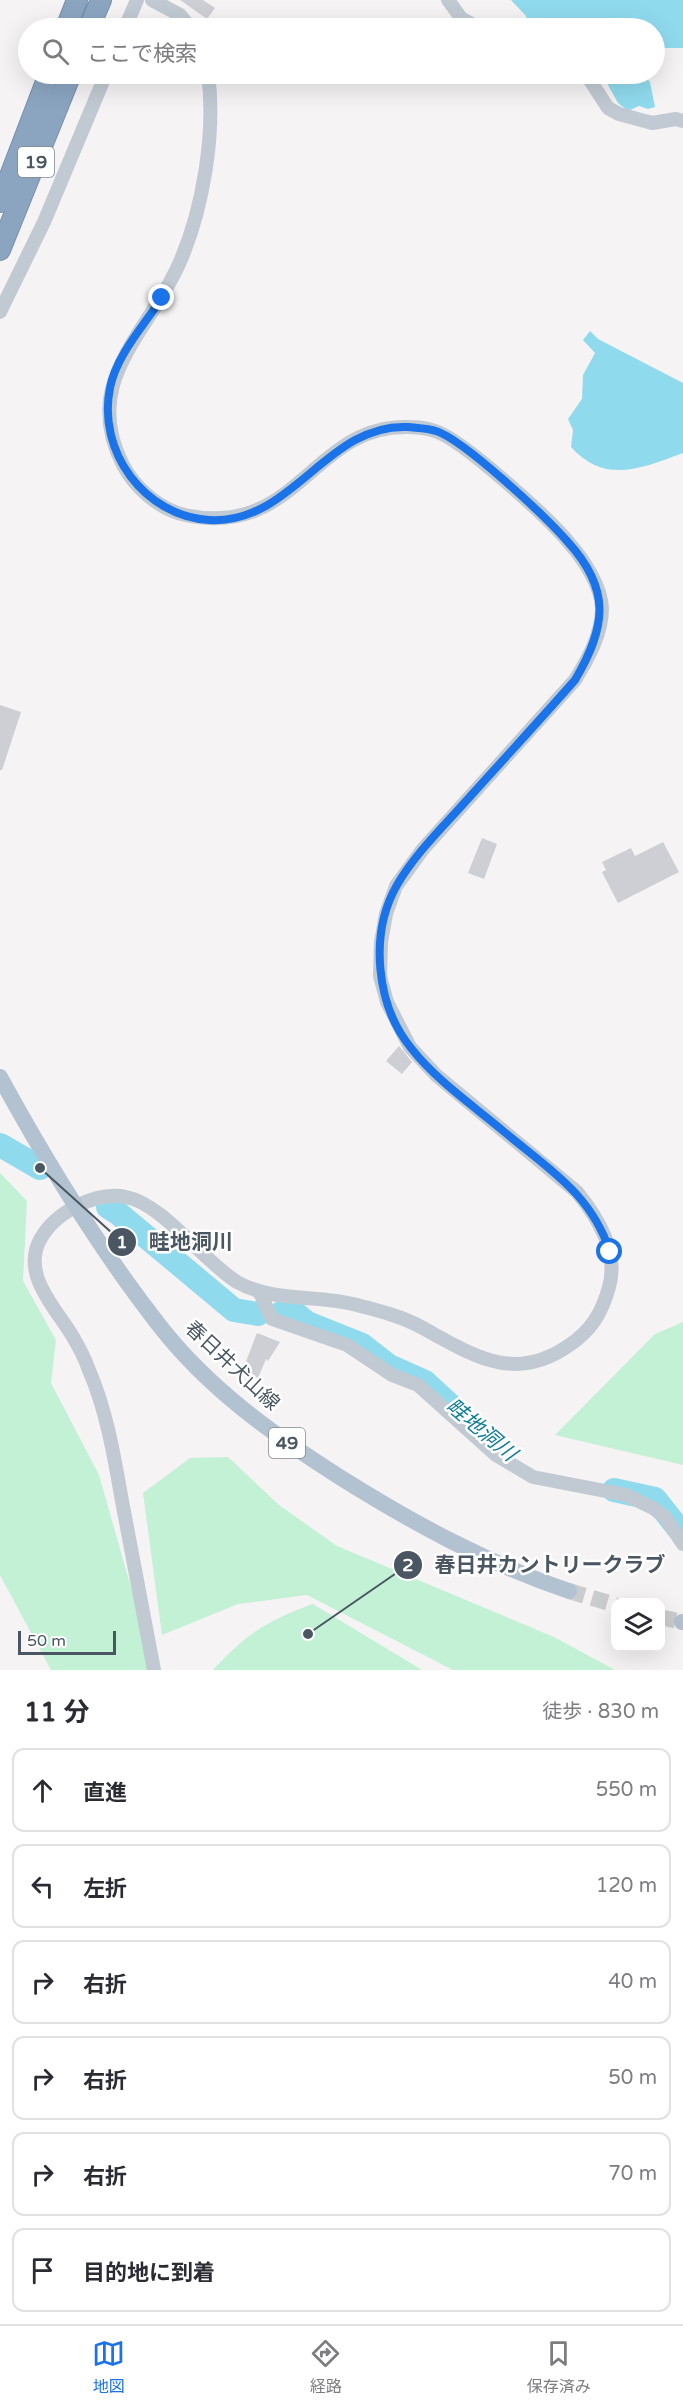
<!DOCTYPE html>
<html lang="ja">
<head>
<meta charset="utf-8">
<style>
	:root { --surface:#fff; --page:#f7f7f7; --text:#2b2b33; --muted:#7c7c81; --line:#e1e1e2; --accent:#1a73e8 }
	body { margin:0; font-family:"Varela Round","Noto Sans JP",sans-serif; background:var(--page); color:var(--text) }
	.controls { position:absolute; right:18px; bottom:18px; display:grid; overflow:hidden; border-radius:12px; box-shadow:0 6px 24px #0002 }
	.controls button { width:54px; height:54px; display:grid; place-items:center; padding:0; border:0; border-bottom:2px solid var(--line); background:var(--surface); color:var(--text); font:30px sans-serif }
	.scale { position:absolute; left:18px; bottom:15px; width:98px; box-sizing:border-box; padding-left:6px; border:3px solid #4a5661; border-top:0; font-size:16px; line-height:21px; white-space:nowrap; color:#4a5661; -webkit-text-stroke:4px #fff; paint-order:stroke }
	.stop { position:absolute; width:18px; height:18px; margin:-14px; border:4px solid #1a73e8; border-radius:50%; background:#fff }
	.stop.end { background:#1a73e8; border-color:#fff; box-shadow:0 2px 6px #0008 }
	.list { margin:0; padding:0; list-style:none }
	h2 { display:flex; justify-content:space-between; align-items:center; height:78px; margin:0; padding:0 24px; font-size:26px }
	h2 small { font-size:20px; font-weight:400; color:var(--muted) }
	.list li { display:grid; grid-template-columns:39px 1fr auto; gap:18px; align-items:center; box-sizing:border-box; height:84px; margin:0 12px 12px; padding:0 12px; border:2px solid var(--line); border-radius:12px }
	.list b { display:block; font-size:22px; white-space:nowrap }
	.list em { font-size:20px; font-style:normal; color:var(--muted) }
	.icon { flex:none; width:33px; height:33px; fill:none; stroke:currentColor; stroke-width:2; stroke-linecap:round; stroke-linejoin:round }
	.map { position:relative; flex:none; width:683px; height:1670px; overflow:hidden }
	.search { position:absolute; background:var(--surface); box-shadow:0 6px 24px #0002; left:18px; right:18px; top:18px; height:66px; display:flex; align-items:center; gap:15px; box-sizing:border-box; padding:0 21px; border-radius:33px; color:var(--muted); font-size:22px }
	.sheet { height:654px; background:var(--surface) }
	nav { display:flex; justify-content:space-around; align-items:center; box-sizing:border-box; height:84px; border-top:2px solid var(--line); background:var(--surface); font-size:16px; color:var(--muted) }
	nav a { display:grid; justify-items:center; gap:3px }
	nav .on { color:var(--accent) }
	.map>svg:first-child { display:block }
	.green { fill:#c3f1d5 }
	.water { fill:#90daee }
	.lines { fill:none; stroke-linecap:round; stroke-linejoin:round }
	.river { stroke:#90daee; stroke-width:24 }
	.building { fill:#cdcfd5 }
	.major-tunnel { stroke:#caccce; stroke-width:16; stroke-dasharray:16 8; stroke-linecap:butt }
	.highway-casing { stroke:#7690ad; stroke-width:22 }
	.minor { stroke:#c1cad2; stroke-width:14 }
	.major { stroke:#b3c2d1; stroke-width:16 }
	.highway { stroke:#8ba5c1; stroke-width:20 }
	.route { stroke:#1a73e8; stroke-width:8 }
	.labels { text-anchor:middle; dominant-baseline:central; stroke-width:5; stroke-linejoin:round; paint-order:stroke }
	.shield { fill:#fff; stroke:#808990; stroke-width:1.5 }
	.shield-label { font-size:18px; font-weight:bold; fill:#4a5661 }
	.street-label { font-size:20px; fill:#4a5661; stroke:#fff }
	.water-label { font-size:21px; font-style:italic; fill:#0c7c9b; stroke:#fff }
	.leader { fill:none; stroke:#4a5661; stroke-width:2 }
	.callout-dot { fill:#4a5661; stroke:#fff; stroke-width:2 }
	.mark-label { font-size:18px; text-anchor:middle; font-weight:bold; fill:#fff }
	.callout-label { font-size:21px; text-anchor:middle; font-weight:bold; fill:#4a5661; stroke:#fff; stroke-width:5; stroke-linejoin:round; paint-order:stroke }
</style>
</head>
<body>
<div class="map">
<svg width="683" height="1670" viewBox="0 0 683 1670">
	<rect width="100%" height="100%" fill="#f5f3f3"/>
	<path class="green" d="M0,1173L27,1201L23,1281L56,1340L51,1383L99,1475L136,1605L148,1670H51L0,1575Z
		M683,1322V1465L555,1435L655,1334Z
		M228,1457L279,1505L337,1546L554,1637L615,1670H453L307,1595L238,1604L162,1635L143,1493L190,1458Z
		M313,1604L422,1670H213C245,1634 269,1620 313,1604Z"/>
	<path class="water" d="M511,0H683V48H655L654,28H530L526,16Z
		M602,74H643L650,82L655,107L648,109L639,106L628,111L618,103Z
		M590,331L598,339L683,383V453C642,468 605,485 571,447L573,430L568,419L582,399L583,375L595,353L583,340Z"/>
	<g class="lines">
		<path class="river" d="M0,1145L40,1168
			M108,1207L119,1214L234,1310L258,1314
			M281,1313H295L307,1323L362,1345L389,1366L425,1382L462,1416
			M614,1490L655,1499L678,1528"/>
	</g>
	<path class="building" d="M180,0H203L215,8L207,19Z
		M0,705L21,712L2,770H0Z
		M482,838L497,844L484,879L468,873Z
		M663,842L679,872L618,903L602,872L606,870L602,862L631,848L635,856Z
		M399,1046L412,1062L402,1074L386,1061Z
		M257,1333L280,1342L268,1361L266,1359L258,1378L242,1372Z"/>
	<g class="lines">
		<path class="major-tunnel" d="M569,1591L616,1605
			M660,1617L682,1622"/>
		<defs>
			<path id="highway" d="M66,28L77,0
				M89,28L101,0
				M0,202L49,74
				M0,250L71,74"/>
		</defs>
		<use href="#highway" class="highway-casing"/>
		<path class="minor" d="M152,0L180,15L191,28
			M448,0L461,18L479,28
			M125,28L137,0
			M586,74L608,108L619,114L652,123L676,119L683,121
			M0,312L44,222L106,74
			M259,1291L272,1319L347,1345L392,1375L418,1385L496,1455L533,1477L626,1495L653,1508L665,1517L683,1544
			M154,1670C143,1614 133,1557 122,1501C114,1456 107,1412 89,1370C85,1359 79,1347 73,1337C56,1308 20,1274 41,1238C56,1212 96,1191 126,1197C163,1204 203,1261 237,1282C274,1303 318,1294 357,1305C379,1311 401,1316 421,1327C471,1354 513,1384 568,1346C591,1331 602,1313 609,1287C619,1252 598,1218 577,1192L436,1075L410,1047L387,1002L380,976L381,942L386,914L396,886L423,849L575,680C588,659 602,634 602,608C601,586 584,560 570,544C551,520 462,439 435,431C427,428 416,427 407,427C312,425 298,539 185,515C159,509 135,488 123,465C80,381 148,334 179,264C203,210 216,132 208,74"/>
		<path class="major" d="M0,1077C47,1163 98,1247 159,1325C207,1387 272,1434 338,1476C411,1522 486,1563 569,1591
			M682,1622H683"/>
		<use href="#highway" class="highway"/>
	</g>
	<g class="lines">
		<path class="route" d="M162,298C144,325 116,356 110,388C97,451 144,516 209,520C293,525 326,423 408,427C417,428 428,428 436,431C464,440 545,516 567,541C612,590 606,627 575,680C539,721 502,761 466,801C442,828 415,854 397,885C369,934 376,1005 411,1048C436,1080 471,1104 502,1130C547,1168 591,1193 610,1252"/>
	</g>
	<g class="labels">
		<g class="shield">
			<rect x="18" y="147" width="36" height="30" rx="4.5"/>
			<rect x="269" y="1428" width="36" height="30" rx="4.5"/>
		</g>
		<g class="shield-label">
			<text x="36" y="162">19</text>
			<text x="287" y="1443">49</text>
		</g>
		<g class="street-label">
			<text transform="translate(232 1366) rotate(43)">春日井犬山線</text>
		</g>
		<g class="water-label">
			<text transform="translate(481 1430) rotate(40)">畦地洞川</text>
		</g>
	</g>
	<path class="leader" d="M40 1168L122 1242M308 1634L408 1565"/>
	<g class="callout-dot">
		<circle cx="40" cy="1168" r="6"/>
		<circle cx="308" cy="1634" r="6"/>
		<circle cx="122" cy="1242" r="15"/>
		<circle cx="408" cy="1565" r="15"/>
	</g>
	<g class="mark-label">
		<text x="122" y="1248">1</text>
		<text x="408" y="1571">2</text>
	</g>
	<g class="callout-label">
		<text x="191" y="1249">畦地洞川</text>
		<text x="550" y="1572">春日井カントリークラブ</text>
	</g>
</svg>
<div class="controls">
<button><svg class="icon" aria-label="layers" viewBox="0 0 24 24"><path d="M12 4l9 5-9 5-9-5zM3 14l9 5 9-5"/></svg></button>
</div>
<div class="scale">50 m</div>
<div class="stop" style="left:610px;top:1252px"></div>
<div class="stop end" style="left:162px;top:298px"></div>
<div class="search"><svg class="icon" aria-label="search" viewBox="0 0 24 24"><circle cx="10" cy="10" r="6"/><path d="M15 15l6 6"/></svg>ここで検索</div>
</div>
<section class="sheet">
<h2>11 分<small>徒歩 · 830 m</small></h2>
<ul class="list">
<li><svg class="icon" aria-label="ahead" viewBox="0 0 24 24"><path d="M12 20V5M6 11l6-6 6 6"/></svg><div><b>直進</b></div><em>550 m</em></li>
<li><svg class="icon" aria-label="left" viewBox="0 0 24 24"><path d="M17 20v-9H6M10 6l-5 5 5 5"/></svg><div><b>左折</b></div><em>120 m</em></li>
<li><svg class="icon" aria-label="right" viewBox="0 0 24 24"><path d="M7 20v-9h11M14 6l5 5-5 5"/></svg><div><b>右折</b></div><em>40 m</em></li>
<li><svg class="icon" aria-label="right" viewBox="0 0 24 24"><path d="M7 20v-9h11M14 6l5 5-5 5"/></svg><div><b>右折</b></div><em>50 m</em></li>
<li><svg class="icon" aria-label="right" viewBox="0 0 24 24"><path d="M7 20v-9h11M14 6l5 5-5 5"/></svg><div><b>右折</b></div><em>70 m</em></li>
<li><svg class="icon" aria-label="arrive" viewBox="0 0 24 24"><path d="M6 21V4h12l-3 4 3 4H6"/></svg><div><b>目的地に到着</b></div></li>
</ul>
</section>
<nav>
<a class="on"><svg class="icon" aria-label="map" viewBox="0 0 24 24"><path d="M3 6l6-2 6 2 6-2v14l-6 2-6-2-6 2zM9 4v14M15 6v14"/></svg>地図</a>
<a><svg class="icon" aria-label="directions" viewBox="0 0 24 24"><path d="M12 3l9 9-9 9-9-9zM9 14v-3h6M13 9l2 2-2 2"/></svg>経路</a>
<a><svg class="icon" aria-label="saved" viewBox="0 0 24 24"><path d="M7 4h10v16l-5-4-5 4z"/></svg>保存済み</a>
</nav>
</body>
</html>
